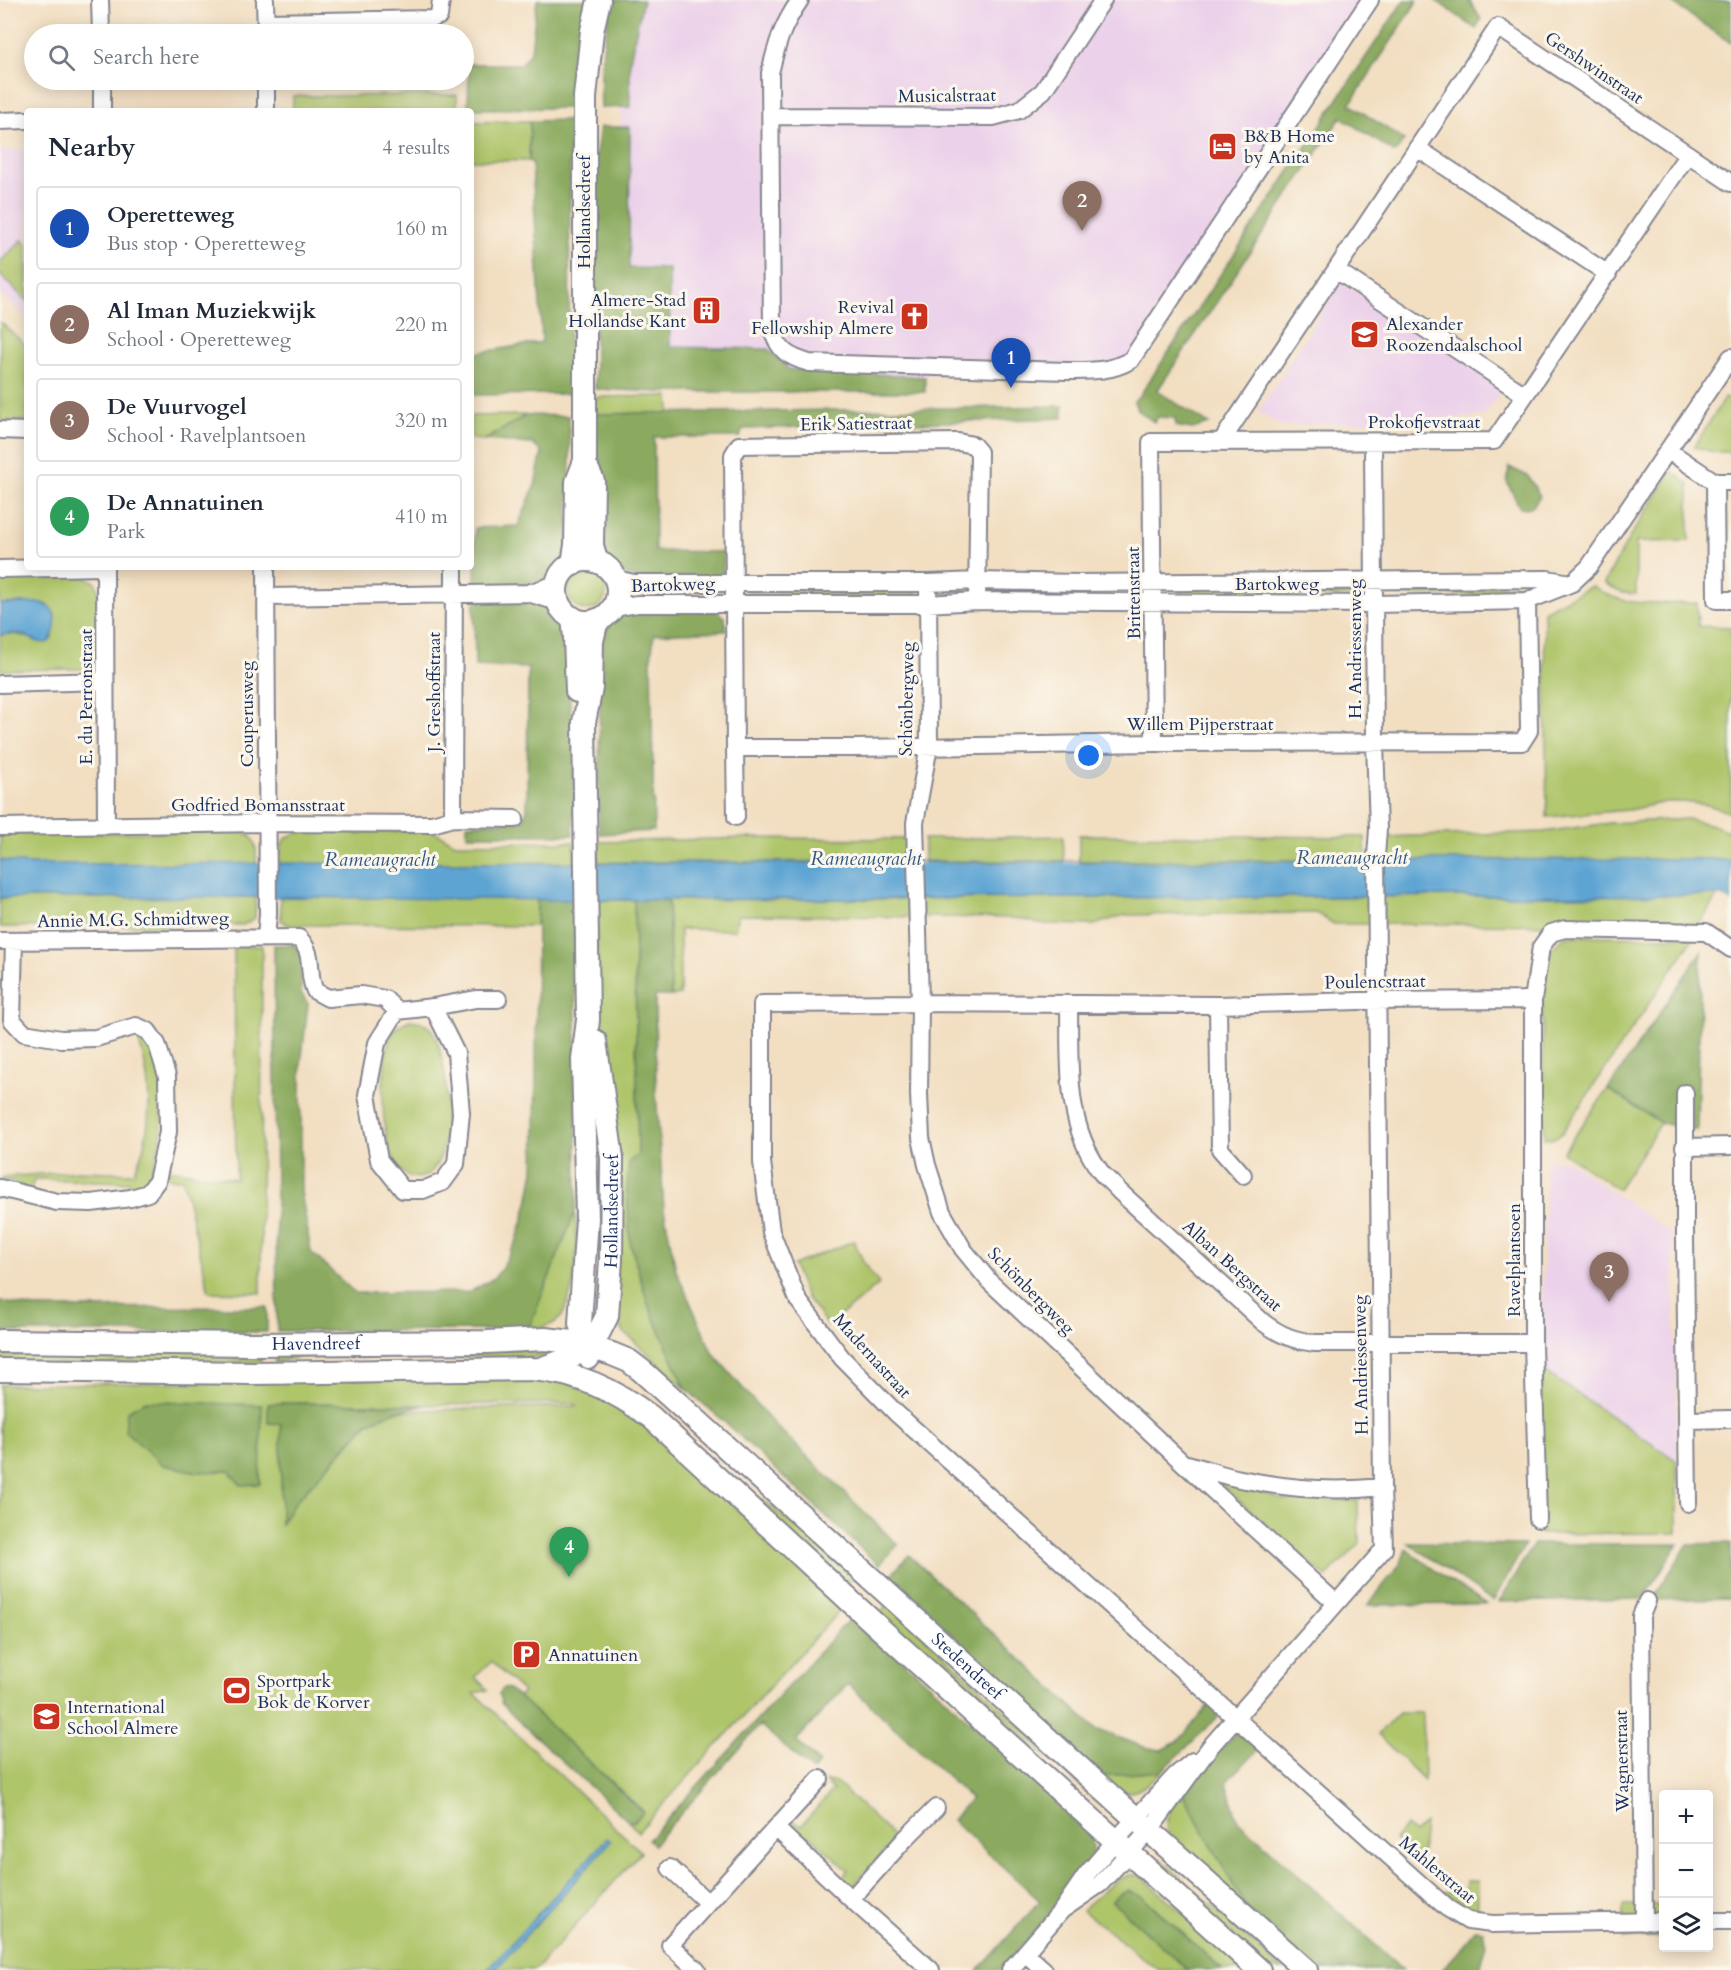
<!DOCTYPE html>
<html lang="en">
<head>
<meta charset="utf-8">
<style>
	:root { --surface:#fff; --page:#f6f6f7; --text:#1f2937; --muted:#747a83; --line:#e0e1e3; --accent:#c8321e }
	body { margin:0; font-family:Cardo,serif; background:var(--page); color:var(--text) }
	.controls { position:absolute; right:18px; bottom:18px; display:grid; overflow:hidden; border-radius:6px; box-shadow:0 3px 15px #0003 }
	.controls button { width:54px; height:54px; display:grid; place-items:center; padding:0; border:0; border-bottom:2px solid var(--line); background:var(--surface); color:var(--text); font:30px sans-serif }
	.you { position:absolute; left:1089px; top:756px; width:21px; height:21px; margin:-15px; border:4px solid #fff; border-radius:50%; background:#1a73e8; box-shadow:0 0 0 9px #1a73e833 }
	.badge { display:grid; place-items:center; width:39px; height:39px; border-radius:50%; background:var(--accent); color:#fff; font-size:20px; font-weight:700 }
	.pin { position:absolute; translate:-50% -50px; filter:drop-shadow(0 2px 3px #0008) }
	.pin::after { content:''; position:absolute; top:32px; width:21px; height:18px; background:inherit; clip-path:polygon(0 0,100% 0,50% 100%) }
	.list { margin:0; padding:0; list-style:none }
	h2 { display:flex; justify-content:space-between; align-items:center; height:78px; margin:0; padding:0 24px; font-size:26px }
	h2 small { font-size:20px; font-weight:400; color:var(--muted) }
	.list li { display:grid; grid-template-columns:39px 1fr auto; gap:18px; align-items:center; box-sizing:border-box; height:84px; margin:0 12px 12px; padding:0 12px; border:2px solid var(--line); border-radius:6px }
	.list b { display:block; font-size:22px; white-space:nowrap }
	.list p { margin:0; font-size:20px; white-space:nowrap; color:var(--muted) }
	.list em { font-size:20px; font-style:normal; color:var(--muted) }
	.icon { flex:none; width:33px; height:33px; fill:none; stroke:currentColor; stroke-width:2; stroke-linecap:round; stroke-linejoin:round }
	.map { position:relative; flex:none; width:1731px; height:1970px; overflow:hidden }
	.search { position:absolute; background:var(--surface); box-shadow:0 3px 15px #0003; left:24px; top:24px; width:450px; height:66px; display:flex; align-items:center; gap:15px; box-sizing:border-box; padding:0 21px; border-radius:33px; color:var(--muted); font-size:22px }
	.panel { position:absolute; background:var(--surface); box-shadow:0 3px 15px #0003; left:24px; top:108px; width:450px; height:462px; border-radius:6px }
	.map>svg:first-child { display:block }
	.built { fill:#ecd1ea }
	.green { fill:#afc56a; stroke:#657a64; stroke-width:1.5; fill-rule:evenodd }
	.forest { fill:#8baa5e; stroke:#536c5e; stroke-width:1.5 }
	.water { fill:#5da4d3; stroke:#3c6a98; stroke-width:1.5 }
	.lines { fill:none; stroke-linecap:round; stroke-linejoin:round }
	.street-casing { stroke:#868690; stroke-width:20 }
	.secondary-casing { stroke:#868690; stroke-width:26 }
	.street { stroke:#fff; stroke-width:16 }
	.secondary { stroke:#fff; stroke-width:22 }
	.labels { text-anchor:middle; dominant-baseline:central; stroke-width:6; stroke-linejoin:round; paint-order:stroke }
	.street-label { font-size:18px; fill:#1b2f5e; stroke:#fbf7ec }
	.poi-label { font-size:18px; fill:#1b2f5e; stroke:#fbf7ec; text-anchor:start }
	.water-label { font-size:20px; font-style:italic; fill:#325887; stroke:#fbf7ec }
</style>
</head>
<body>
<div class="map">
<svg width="1731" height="1970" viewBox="0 0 1731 1970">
	<rect width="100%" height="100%" fill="#fbf7ec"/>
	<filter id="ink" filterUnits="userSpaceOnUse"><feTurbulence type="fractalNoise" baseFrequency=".0167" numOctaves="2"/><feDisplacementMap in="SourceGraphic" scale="12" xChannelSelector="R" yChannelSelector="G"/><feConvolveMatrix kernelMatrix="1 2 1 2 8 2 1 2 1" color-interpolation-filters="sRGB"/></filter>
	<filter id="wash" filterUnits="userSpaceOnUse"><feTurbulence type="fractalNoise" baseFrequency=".008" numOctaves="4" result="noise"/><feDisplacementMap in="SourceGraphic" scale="24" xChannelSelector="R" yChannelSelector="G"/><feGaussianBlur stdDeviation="1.35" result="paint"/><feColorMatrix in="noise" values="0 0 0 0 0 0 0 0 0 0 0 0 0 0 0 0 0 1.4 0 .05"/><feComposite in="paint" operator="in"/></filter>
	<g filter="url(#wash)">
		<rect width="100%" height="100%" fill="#f2dec1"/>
		<path class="built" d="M632,0H1372L1135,366L1100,371L624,382L620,60Z
			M0,150H27V318L0,294Z
			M1341,282L1505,387L1484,416L1281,426L1258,412Z
			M1566,1160L1673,1234L1677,1461L1541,1369L1546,1161Z"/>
		<path class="green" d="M457,95V111H293V96Z
			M530,121L529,161L471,160V122Z
			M22,240L27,245V301L0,275V262Z
			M0,322L27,346V421H0Z
			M669,396L670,413L595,414V397Z
			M1725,397L1731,401V452H1715L1694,447Z
			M527,415L485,440L471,439V416Z
			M1672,471L1689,484V541L1636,542V594L1622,593L1604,583L1631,535Z
			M568 591a19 19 0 1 1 38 0a19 19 0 1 1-38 0Z
			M84,576L95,582L98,590V655L96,661L84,669L0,670V635C20,631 30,641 49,642C56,631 61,611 44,604C37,601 10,604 0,604V577Z
			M1523,585V594L1399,595V587Z
			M1592,586C1625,609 1658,603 1697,603L1698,626L1731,627V813L1708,805L1682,802H1666L1629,810L1547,817L1544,611C1560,601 1576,595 1592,586Z
			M1358,587V596H1179L1180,588Z
			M749,588L916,589V598L748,595Z
			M1688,819L1713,825L1731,832V861L1711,859L1384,862V837L1543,832L1610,823Z
			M431,831C441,833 447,841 457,843L574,842L575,864H280C280,846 280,837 300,832Z
			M243,832C258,837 256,851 256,864H29L0,860V833Z
			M1079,835L1365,837L1366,862L1079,863Z
			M1063,836L1064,863H924V839Z
			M748,838L909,839V863L598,864L599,842Z
			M1718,895L1699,925L1334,924L1316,913L1125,915L1094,925L1041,924L1016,918L738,915L735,930L680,929V995L671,996L668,900Z
			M256,897L255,918L243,925L0,927V898Z
			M280,897L537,899L536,926L288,925L281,920Z
			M597,900H634L638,1155L629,1162L627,1190L630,1242L648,1304L686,1389L624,1332L616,1319L597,1029Z
			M1565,936L1694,937L1562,1133L1552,1139L1544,1138L1542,975L1548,952Z
			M234,946H262L261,1293L209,1292L184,1184L182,1179L168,1178V1169L236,1179Z
			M410,1020C419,1021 425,1022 431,1029C449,1051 458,1169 422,1177C374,1187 379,1063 391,1037C395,1028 401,1023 410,1020Z
			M147,1037C152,1052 160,1069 162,1085C166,1114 160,1165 142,1188L132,1190L129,1182L35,1179L30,1190L12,1181L0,1180L4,1177L79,1171L134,1173C138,1163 143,1152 145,1141C152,1108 149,1071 138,1039Z
			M1608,1089L1661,1123L1618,1189L1563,1152Z
			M575,1212C577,1244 579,1274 567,1304C565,1308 564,1314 561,1317C553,1326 540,1329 528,1330Z
			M854,1241L864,1263L879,1284L828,1326L806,1297L793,1265Z
			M492,1348L575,1351L543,1357H297L275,1363L274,1351Z
			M191,1350H260L261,1362L0,1365V1355Z
			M1541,1369L1677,1461V1533L1541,1534Z
			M542,1376L568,1382L647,1422L841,1609L638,1832L629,1822L635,1821L643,1811L519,1697L523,1692L491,1662L475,1677L488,1690L474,1693L641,1852L535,1970H0V1385ZM574,1403L577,1406L394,1411L370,1421L302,1495L298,1403L426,1405Z
			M725,1472L841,1560L856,1574L845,1586Z
			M1224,1480L1284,1500H1358L1359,1544L1326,1577L1220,1484Z
			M890,1604L1112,1811L1095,1800C1024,1736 954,1672 879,1613Z
			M1399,1713H1422L1424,1780L1378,1735Z
			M1162,1771C1150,1783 1134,1799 1116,1789C1111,1786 1106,1780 1101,1776Z
			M826,1781L837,1783L896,1839L852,1887L847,1886L841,1880L848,1870L809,1835L801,1844L789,1836L786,1825L792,1819L801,1826L833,1790L825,1782Z
			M1181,1791L1248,1911L1173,1842L1166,1829L1168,1814Z
			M1425,1823L1422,1854L1417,1860L1395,1839L1406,1826L1414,1833Z
			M1160,1859L1283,1970H1270L1156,1863Z
			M1129,1875H1140L1248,1970H1223L1143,1897L1128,1891L1112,1901L1188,1970H1158L1082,1910L1115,1881Z
			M1466,1881H1478V1908L1467,1909L1442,1892L1465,1891Z
			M1623,1905H1663V1938H1623Z"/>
		<path class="forest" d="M537,0H586L579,32L571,108L468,109L469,64H521L531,51Z
			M612,0H643L630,60V107L601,108C599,70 603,37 612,0Z
			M1404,0H1418L1350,104L1404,140L1395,153L1341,117L1157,391L1209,424L1192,429L1176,426L1175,418L1158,417L1154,422L1137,410L1134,401L1140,395Z
			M1435,0H1469L1481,19L1476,29Z
			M1668,0L1731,1V43Z
			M570,120L569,394L471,395V354L542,342L532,163L529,161L530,121Z
			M600,127H630L629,268L669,269L670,347L768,349L789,369L925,377V392H661L595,389L594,168Z
			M1063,406V418L743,429L740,437H654L655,551L724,552L723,572L717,577H630L616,569L603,555L600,543L595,414Z
			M527,415L569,416L570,457L567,559L557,567L550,579C525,585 501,586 475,585V528L518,526L535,485L542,452L532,444L485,440Z
			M1509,467L1528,476L1540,496L1532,507L1520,508L1507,482Z
			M481,601L531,603L544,606L565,625L571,720L575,738L573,835H467V824L524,820L527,809L528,668L475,666L474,603Z
			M629,611H717L725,618L726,631L654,634L651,659L654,831L599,834L600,642C607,627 613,616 629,611Z
			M537,899L575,900L577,1196L575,1212L528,1330L277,1331L274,945H294L302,955L301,993L308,1004L301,1065V1191L311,1252L355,1293L470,1292L494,1278L502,1268L517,1240L528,1203L534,1170L536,1077Z
			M634,900H668L671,996H655L656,1092L664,1210L676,1270L712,1352L770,1420L898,1545L879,1565L719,1417L686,1389L648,1304L630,1242L627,1190L629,1162L638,1155Z
			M1701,952L1697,1130L1661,1123L1608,1089Z
			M0,1301L34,1308L267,1307V1332H0Z
			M146,1401L262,1405L260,1484L241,1485L229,1471L198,1472L163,1465L125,1431L127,1411Z
			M281,1403L426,1405L396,1411L367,1423L293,1505L281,1524V1424L268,1423V1404Z
			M1408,1543L1525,1545L1493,1601Z
			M1731,1543V1598L1652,1600L1688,1544Z
			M1534,1544H1678L1643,1599L1499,1602Z
			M1406,1549L1447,1579L1487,1604L1368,1605L1401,1563Z
			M909,1555L1096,1729L1144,1747L1161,1750L1175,1743L1184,1735L1209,1704C1214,1708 1218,1711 1217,1718L1162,1771L1101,1776L890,1576Z
			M851,1617L873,1633L1090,1830L1093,1846L1092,1859L1053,1911L1000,1970H978L1040,1901L952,1820L971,1799L848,1684L796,1741L820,1763L813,1771L760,1725L653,1845L648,1840Z
			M504,1688L509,1689L519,1697L643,1812L635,1821L629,1822L513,1716L501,1703L499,1694Z
			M1243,1732L1260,1747L1226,1783L1238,1821L1403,1970H1313L1248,1911L1181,1791L1232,1737L1236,1733Z
			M1128,1891L1143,1897L1222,1970H1188L1112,1901L1118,1895Z
			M1474,1929L1483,1930L1486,1943L1479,1970H1442L1459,1951Z"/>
		<path class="water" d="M0,604C10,604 37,601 44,604C61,611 56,631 49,642C38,645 31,637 20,634C14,633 7,634 0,635Z
			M1711,859L1731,861V902L1722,896L1710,895L575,900L280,897L0,898V860L29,864C590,864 1151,864 1711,859Z
			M607,1838L611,1841L495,1970H487Z"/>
	</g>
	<g filter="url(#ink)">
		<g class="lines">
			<defs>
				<path id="street" d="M100,0L101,34
					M265,0L266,34
					M800,0C782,26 777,43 770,73L772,330C780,352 787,356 809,363L1067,371C1091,371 1110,372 1131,360L1370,0
					M266,22L432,19L439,16L441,0
					M102,80V111
					M266,80V111
					M771,116L993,117L1019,110L1043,91L1103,0
					M0,121L27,120
					M1417,148L1608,274
					M1336,270L1525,395
					M0,430L27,431
					M1221,442L1498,27L1731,183
					M1669,451L1715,482
					M1731,482H1715L1716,600H1731
					M105,567L106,826
					M0,569L105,567
					M616,579L634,583H928L978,581L1079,583L1547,579L1571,583
					M928,583L929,746L915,823L920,1003L919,1094L921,1138L927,1165L942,1212L963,1249L990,1282L1183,1463L1336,1603
					M528,593L557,584
					M266,597L528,593L548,599L558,600
					M977,601L979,452L973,445L958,442L739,445L733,455L735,748H855L1154,743L1522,742L1529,731L1527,601
					M613,608L637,604H927L977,601L1375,604L1527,601L1572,583L1589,567L1731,357
					M0,684L105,681
					M1154,743L1151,442L1494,441L1688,154
					M735,748L736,817
					M453,818L454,567
					M0,827L267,823L432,824L453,818L515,819
					M266,938L268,914L266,567
					M0,941L299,938C316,956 306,972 315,991L328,998L361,995L385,999L397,1011
					M1533,1000L1359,1001L1218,1005L920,1003L762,1004V1162L771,1232L798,1300L842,1358L896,1413L1447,1908L1468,1921L1492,1924L1664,1921
					M1069,1004C1070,1061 1064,1122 1100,1171C1105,1178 1113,1184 1119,1191L1264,1323C1282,1336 1293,1340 1315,1343H1533
					M1218,1005L1220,1149L1243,1175
					M433,1007L456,1053L461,1113L456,1164L443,1182L423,1190H403L379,1160L367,1095L377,1043L397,1011Z
					M433,1007L476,999H498
					M1685,1093V1239L1688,1503
					M1684,1147L1731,1146
					M0,1188L57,1202L91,1203L131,1198L148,1193L157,1181L168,1132L167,1076L157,1044L148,1031L136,1026L96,1038L61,1039L24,1033L12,1020L14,941
					M1688,1420L1731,1419
					M1187,1464C1206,1469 1226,1477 1246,1480C1290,1489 1337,1492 1382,1487
					M1538,1519L1533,1343V1000L1541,947L1551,933L1565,929L1706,932L1731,949
					M777,1829L851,1899L931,1970
					M670,1868L708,1903
					M851,1899L905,1839L936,1808
					M1062,1910L1100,1884L1149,1831L1210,1747L1384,1549L1382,1487L1376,856L1378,829L1375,743L1373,442
					M1708,1921H1731
					M1644,1922L1641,1616L1647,1601
					M1025,1953L1044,1970
					M697,1970L670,1945L820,1779
					M1010,1970L1062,1910L1086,1875L1116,1840L1175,1776L1193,1761"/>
				<g id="secondary">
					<path d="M587,468L593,481L592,545L596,561"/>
					<circle cx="587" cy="591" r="31"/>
					<path d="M573,564L576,545L577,482L585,461V97L592,31L599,0"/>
					<path d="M573,618L575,637L577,691"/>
					<path id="s1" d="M0,1341L252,1344L487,1342L545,1339L573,1342L612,1354L629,1361L642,1371L1135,1818L1306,1970"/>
					<path d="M589,1357L580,1323L587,1219L583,1059L588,1020L584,722L591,688L592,641L597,620"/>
					<path id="s2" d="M540,1369L566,1360L578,1353L598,1334L607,1316L611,1260L612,1158L595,1041"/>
					<path d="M0,1370L254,1373L531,1369C577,1372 614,1390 651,1417L876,1625L1259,1970"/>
				</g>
			</defs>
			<use href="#street" class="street-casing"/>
			<use href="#secondary" class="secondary-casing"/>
			<use href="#street" class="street"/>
			<use href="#secondary" class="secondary"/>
		</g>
	</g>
	<defs>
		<symbol id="hotel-square" viewBox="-11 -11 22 22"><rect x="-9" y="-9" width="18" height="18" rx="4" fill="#c8321e" stroke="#fbf7ec"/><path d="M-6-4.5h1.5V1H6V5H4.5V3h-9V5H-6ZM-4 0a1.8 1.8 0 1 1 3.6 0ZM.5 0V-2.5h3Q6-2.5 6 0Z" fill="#fff"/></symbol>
		<symbol id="building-square" viewBox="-11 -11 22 22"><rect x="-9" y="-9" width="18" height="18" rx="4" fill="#c8321e" stroke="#fbf7ec"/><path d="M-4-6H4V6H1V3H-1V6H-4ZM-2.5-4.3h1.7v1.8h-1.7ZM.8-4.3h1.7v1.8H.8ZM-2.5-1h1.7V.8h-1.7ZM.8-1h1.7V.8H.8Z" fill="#fff"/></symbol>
		<symbol id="church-square" viewBox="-11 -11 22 22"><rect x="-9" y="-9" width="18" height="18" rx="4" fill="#c8321e" stroke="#fbf7ec"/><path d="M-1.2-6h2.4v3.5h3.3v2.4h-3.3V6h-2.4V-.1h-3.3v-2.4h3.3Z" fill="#fff"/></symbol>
		<symbol id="school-square" viewBox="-11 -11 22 22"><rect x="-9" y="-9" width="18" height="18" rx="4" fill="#c8321e" stroke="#fbf7ec"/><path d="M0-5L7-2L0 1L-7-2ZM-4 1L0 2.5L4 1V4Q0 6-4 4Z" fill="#fff"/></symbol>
		<symbol id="parking-square" viewBox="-11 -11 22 22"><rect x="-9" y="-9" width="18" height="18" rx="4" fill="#c8321e" stroke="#fbf7ec"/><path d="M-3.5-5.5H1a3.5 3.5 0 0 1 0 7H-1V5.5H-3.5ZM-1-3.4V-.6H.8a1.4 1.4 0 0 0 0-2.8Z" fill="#fff"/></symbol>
		<symbol id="stadium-square" viewBox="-11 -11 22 22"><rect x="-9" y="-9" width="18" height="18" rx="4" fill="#c8321e" stroke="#fbf7ec"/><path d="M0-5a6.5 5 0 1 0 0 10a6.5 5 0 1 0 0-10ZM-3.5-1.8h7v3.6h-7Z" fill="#fff"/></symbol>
	</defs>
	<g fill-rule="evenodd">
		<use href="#hotel-square" x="1206" y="130" width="33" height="33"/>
		<use href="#building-square" x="690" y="294" width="33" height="33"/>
		<use href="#church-square" x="898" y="300" width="33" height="33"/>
		<use href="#school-square" x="1348" y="318" width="33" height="33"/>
		<use href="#parking-square" x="510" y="1638" width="33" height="33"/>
		<use href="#stadium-square" x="220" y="1674" width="33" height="33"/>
		<use href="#school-square" x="30" y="1700" width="33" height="33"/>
	</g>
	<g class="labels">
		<g class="street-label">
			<text transform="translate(1594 68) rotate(34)">Gershwinstraat</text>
			<text transform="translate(947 96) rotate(-1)">Musicalstraat</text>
			<text transform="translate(584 212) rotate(-90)">Hollandsedreef</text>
			<text x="1424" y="422">Prokofjevstraat</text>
			<text transform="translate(856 424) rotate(-1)">Erik Satiestraat</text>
			<text x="1277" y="584">Bartokweg</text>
			<text transform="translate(673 585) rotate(-2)">Bartokweg</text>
			<text transform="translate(1134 593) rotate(-91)">Brittenstraat</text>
			<text transform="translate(1355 649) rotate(-90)">H. Andriessenweg</text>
			<text transform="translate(434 692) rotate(-90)">J. Greshoffstraat</text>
			<text transform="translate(86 697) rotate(-90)">E. du Perronstraat</text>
			<text transform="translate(907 699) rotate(-89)">Schönbergweg</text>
			<text transform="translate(247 714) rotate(-90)">Couperusweg</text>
			<text x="1200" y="724">Willem Pijperstraat</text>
			<text x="258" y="805">Godfried Bomansstraat</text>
			<text transform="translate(133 920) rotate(-1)">Annie M.G. Schmidtweg</text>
			<text transform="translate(1375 982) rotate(-1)">Poulencstraat</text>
			<text stroke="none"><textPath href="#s2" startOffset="194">Hollandsedreef</textPath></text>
			<text transform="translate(1514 1260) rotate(-90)">Ravelplantsoen</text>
			<text transform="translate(1232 1266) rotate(42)">Alban Bergstraat</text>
			<text transform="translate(1031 1291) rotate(45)">Schönbergweg</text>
			<text stroke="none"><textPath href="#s1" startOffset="316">Havendreef</textPath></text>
			<text transform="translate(872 1356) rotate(48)">Madernastraat</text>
			<text transform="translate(1361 1365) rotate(-91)">H. Andriessenweg</text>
			<text stroke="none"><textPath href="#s1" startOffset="1088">Stedendreef</textPath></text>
			<text transform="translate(1622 1761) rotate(-91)">Wagnerstraat</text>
			<text transform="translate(1437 1870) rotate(40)">Mahlerstraat</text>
		</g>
		<g class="poi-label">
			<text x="1244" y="136">B&amp;B Home<tspan x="1244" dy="21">by Anita</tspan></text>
			<text x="686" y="300" text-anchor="end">Almere-Stad<tspan x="686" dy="21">Hollandse Kant</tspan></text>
			<text x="894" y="307" text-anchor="end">Revival<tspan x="894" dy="21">Fellowship Almere</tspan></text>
			<text x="1386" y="324">Alexander<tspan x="1386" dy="21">Roozendaalschool</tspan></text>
			<text x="548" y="1655">Annatuinen</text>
			<text x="257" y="1681">Sportpark<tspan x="257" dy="21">Bok de Korver</tspan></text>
			<text x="67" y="1707">International<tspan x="67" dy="21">School Almere</tspan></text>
		</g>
		<g class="water-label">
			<text x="1352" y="857">Rameaugracht</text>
			<text x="866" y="858">Rameaugracht</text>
			<text x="380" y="859">Rameaugracht</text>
		</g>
	</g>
</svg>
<div class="controls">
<button>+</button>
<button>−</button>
<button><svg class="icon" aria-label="layers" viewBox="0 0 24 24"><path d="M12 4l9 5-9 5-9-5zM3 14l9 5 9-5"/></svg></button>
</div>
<div class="you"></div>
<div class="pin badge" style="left:1011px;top:388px;background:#1a4fb4">1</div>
<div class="pin badge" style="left:1082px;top:231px;background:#8d6e63">2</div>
<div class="pin badge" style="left:1609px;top:1302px;background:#8d6e63">3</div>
<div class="pin badge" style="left:569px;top:1577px;background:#2e9e5b">4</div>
<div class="search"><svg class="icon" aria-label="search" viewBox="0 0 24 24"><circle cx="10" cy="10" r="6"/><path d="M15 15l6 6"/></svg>Search here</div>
<section class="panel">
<h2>Nearby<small>4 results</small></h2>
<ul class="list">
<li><span class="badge" style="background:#1a4fb4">1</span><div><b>Operetteweg</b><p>Bus stop · Operetteweg</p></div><em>160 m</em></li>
<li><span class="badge" style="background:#8d6e63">2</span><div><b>Al Iman Muziekwijk</b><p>School · Operetteweg</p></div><em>220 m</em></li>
<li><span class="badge" style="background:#8d6e63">3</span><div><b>De Vuurvogel</b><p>School · Ravelplantsoen</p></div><em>320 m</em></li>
<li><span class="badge" style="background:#2e9e5b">4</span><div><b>De Annatuinen</b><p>Park</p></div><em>410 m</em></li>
</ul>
</section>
</div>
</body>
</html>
